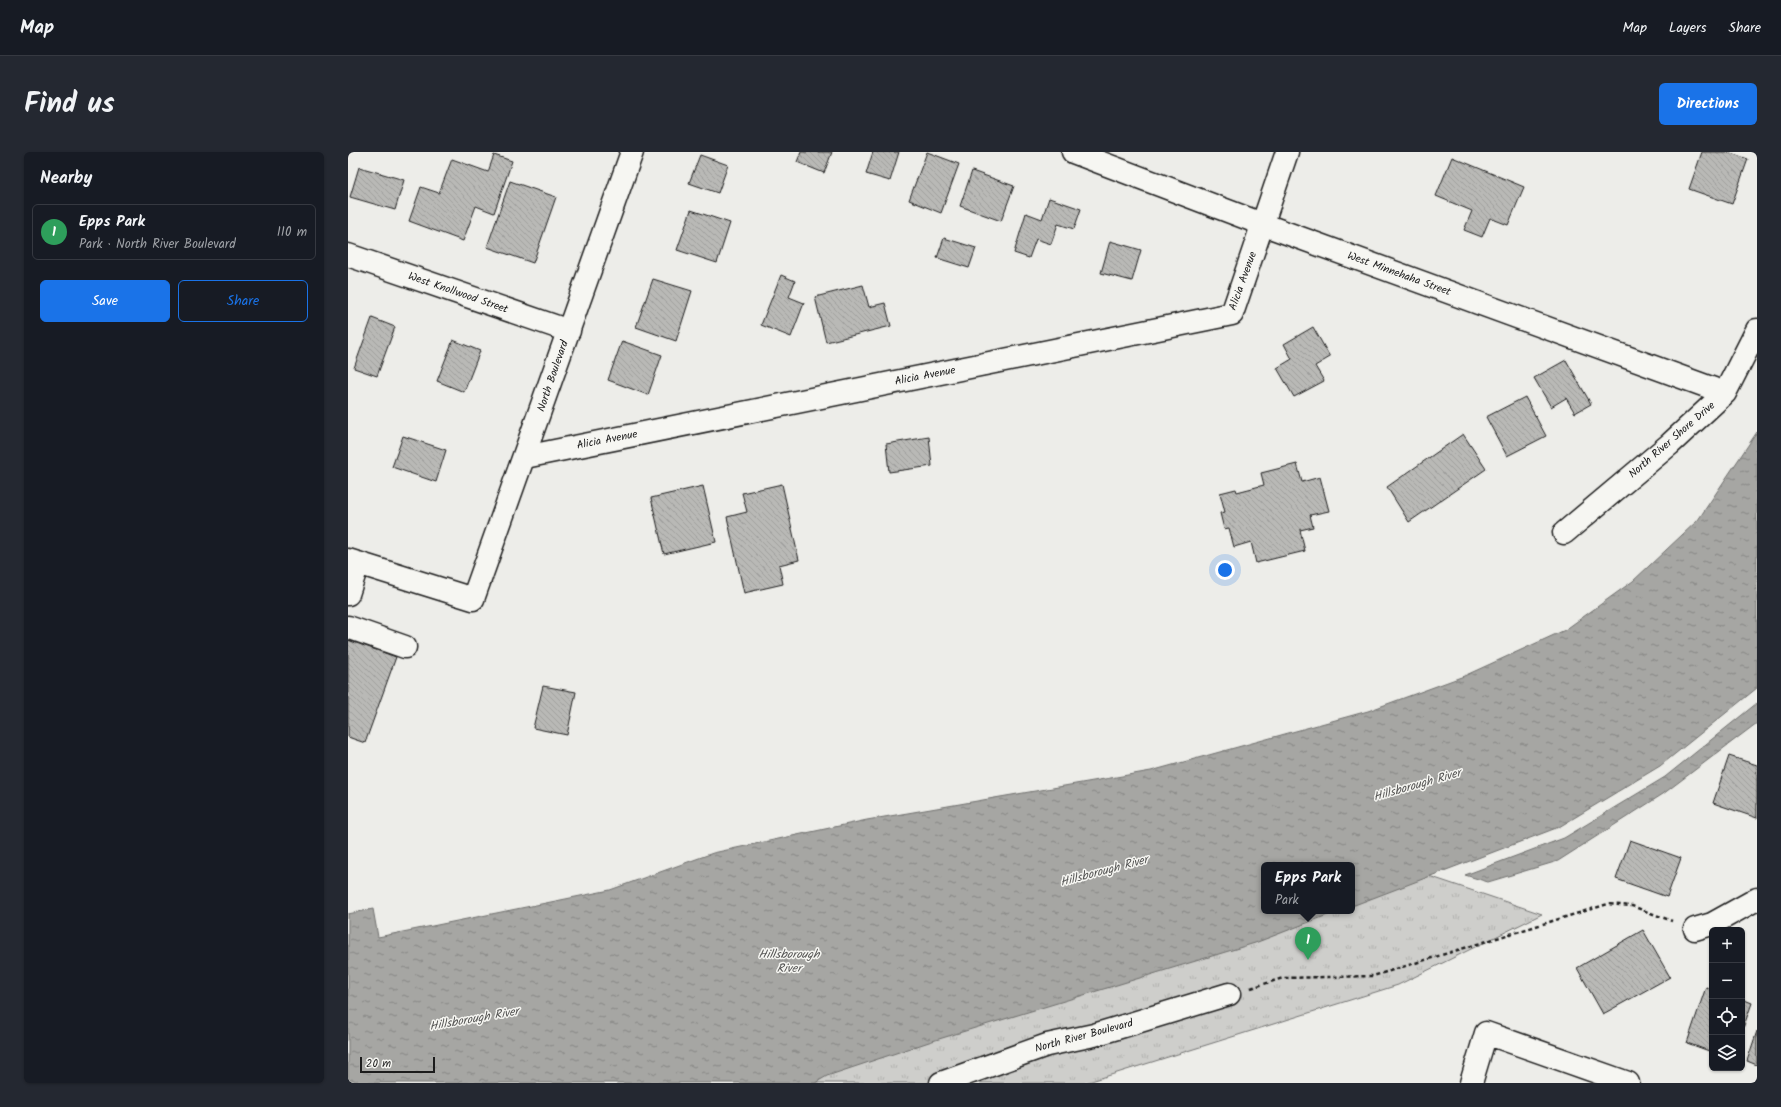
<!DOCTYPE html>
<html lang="en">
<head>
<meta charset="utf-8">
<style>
	:root { --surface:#171b24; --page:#242831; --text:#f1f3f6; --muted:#9ea1a6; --line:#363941; --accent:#1a73e8 }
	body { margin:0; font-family:Kalam,sans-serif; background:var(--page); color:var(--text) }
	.controls { position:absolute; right:12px; bottom:12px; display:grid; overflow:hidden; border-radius:6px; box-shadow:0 1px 3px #0004 }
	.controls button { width:36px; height:36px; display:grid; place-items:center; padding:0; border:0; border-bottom:1px solid var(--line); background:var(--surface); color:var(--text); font:20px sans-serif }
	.scale { position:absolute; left:12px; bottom:10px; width:75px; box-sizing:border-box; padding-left:4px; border:2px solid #1c1c1c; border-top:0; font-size:11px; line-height:14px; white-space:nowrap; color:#1c1c1c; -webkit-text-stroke:3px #f6f6f2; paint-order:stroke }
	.you { position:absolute; left:877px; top:418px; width:14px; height:14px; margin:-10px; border:3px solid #fff; border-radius:50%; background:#1a73e8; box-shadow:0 0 0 6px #1a73e833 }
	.badge { display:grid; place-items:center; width:26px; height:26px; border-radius:50%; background:var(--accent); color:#fff; font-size:13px; font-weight:700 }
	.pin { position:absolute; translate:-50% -33px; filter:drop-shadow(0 1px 2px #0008) }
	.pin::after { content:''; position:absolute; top:21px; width:14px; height:12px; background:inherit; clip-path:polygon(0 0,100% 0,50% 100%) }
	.popup { position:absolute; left:913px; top:710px; width:94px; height:52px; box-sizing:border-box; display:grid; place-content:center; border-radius:6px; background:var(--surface); filter:drop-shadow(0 1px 3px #0005); font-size:13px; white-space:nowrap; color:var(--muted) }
	.popup b { font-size:15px; color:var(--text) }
	.popup::after { content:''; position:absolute; left:50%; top:100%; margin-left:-8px; border:8px solid transparent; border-top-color:var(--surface) }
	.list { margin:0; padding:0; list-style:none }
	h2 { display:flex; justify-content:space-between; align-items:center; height:52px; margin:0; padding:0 16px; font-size:17px }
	h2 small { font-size:13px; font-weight:400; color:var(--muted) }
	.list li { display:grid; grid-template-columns:26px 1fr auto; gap:12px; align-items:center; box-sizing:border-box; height:56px; margin:0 8px 8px; padding:0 8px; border:1px solid var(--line); border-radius:6px }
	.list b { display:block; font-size:15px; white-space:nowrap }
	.list p { margin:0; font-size:13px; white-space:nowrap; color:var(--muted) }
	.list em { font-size:13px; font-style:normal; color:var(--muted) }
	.actions { display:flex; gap:8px; padding:12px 16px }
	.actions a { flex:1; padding:9px 0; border:1px solid var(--accent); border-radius:6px; text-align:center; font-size:14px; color:var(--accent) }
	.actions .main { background:var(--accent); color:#fff }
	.icon { flex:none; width:22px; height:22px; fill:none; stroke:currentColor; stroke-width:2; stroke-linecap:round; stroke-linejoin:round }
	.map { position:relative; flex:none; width:1409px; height:931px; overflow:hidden; border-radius:6px }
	header { display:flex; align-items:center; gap:24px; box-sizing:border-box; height:56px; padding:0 20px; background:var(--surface); border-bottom:1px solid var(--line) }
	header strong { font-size:19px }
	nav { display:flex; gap:22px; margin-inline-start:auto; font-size:14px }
	.intro { display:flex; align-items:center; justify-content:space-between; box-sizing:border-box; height:96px; padding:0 24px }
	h1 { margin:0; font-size:28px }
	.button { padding:10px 18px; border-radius:6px; background:var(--accent); color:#fff; font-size:14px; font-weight:700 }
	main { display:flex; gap:24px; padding:0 24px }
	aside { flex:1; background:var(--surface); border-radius:6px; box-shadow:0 1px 3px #0004 }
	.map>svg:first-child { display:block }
	.park { fill:url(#park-tufts); stroke:#757574 }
	.water { fill:url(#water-ripples); stroke:#6f6f6d }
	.building { fill:url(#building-back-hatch); stroke:#1c1c1c }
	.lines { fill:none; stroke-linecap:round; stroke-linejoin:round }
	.minor-casing { stroke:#1c1c1c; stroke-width:25 }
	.path { stroke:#1c1c1c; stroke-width:2.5; stroke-dasharray:4 3; stroke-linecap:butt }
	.minor { stroke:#f6f6f2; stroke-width:22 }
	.labels { text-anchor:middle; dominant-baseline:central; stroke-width:3; stroke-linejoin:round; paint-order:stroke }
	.street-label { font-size:11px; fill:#1c1c1c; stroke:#f6f6f2 }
	.water-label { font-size:12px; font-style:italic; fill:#535352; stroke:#f6f6f2 }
</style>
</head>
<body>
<header>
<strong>Map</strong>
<nav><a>Map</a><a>Layers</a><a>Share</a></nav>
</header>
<div class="intro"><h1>Find us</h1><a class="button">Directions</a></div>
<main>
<aside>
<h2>Nearby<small></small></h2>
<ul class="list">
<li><span class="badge" style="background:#2e9e5b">1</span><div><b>Epps Park</b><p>Park · North River Boulevard</p></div><em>110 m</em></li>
</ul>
<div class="actions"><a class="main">Save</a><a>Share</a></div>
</aside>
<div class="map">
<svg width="1409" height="931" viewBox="0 0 1409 931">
	<defs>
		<pattern id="park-tufts" width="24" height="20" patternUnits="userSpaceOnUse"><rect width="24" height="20" fill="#cececb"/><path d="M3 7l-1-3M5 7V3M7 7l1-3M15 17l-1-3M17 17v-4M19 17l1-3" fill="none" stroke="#b0b0ae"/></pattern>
		<pattern id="water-ripples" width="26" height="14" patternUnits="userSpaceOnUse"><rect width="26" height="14" fill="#a6a6a3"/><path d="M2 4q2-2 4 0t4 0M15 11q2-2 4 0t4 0" fill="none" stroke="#868684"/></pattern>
		<pattern id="building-back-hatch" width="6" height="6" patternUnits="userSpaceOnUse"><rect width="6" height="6" fill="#b9b9b6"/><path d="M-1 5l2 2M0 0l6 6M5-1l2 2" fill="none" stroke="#9e9e9c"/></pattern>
	</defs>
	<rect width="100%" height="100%" fill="#edede9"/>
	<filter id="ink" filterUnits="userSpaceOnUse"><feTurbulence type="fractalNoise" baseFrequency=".025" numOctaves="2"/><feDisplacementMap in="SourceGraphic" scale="8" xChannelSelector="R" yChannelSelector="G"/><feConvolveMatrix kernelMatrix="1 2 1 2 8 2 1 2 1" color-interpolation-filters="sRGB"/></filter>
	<g filter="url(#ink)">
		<path class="park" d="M1069,720L1194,762L1050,833L737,931H449L967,759H1004V745Z"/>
		<path class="water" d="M1409,280V536L1312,614L1211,675L1004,754V713H916V759H990L907,791L581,890L479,924L467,931H0V762L25,757L30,785L262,738L365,701L519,668L803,619L1020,559L1116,524L1217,478L1285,429L1350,368Z
			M1409,551V571L1315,642L1210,709L1140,730L1117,723L1216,686L1317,625Z"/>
		<path class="building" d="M453,0H484L476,21L449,10Z
			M525,0H551L542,29L518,22Z
			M579,0L611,12L593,61L561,48Z
			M1354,0H1380L1400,7L1384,52L1341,37Z
			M146,3L164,9L146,61L128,54L115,89L61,69L73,35L91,41L104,7L140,20Z
			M352,3L380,13L370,41L341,31Z
			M1104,5L1176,35L1160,73L1142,66L1134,85L1116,78L1124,59L1088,44Z
			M11,15L56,28L47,58L2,45Z
			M624,19L666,34L653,69L612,54Z
			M162,29L208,45L185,111L139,95Z
			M701,46L733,57L726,77L710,72L703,92L688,87L681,106L666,101L678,61L694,67Z
			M343,58L382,71L369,111L329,98Z
			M596,86L628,96L621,116L589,106Z
			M762,89L793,98L784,129L753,121Z
			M433,123L447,129L441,145L456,151L443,185L413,173Z
			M305,127L344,139L328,189L288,175Z
			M515,133L521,155L537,151L543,174L478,190L467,145Z
			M24,166L47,175L29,224L6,216Z
			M965,175L982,205L967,214L976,229L946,245L929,216L944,207L936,192Z
			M105,188L132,199L116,240L89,229Z
			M274,189L314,203L300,243L260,228Z
			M1218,208L1243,252L1227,261L1218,246L1203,255L1186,226Z
			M1177,245L1198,284L1159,304L1138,265Z
			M1115,282L1138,317L1061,370L1039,335Z
			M55,284L98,298L88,330L44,315Z
			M581,285L584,314L541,320L538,292Z
			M949,312L954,330L972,325L981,359L962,363L965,375L952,378L957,399L908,411L903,390L886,395L881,376L876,377L872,361L877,360L872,341L888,337L889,340L916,333L913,321Z
			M434,332L451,408L431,413L435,432L396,441L379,365L399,360L394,341Z
			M355,334L368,390L316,402L303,346Z
			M0,488L48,505L17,591L0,585Z
			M195,534L228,540L219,583L185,576Z
			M1381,604L1409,613V666L1365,651Z
			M1282,688L1333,706L1319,745L1268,727Z
			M1295,778L1322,825L1255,862L1229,816Z
			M1358,835L1364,837V900L1339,891Z
			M1394,847L1404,851L1394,879Z
			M1409,879V913L1399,909Z"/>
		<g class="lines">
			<defs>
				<path id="minor" d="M725,0L914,72L1377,241
					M0,103L221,179
					M177,305L884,162L939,0
					M1216,381L1322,292L1377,241L1409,178
					M0,408L125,447L284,0
					M0,442L10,411
					M0,475L57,495
					M1347,777L1364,772L1409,747
					M593,931L699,893L746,883L881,842
					M1123,931L1138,881L1280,931"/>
			</defs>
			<use href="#minor" class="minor-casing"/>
			<path class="path" d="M903,836L935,826L1025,824L1260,752L1284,754L1324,769"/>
			<use href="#minor" class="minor"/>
		</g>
	</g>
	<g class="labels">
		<g class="street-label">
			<text transform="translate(1051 122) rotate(20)">West Minnehaha Street</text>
			<text transform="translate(895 129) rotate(-70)">Alicia Avenue</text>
			<text transform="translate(110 141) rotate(19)">West Knollwood Street</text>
			<text transform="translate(205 224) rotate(-71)">North Boulevard</text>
			<text transform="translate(577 224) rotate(-11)">Alicia Avenue</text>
			<text transform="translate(259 288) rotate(-11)">Alicia Avenue</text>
			<text transform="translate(1324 288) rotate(-41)">North River Shore Drive</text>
			<text transform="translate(736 884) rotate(-15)">North River Boulevard</text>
		</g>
		<g class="water-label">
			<text transform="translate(1069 633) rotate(-16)">Hillsborough River</text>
			<text transform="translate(756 719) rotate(-15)">Hillsborough River</text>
			<text x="441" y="802">Hillsborough<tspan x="441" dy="14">River</tspan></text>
			<text transform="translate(126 867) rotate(-10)">Hillsborough River</text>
		</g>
	</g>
</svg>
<div class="controls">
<button>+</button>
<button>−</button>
<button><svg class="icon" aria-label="locate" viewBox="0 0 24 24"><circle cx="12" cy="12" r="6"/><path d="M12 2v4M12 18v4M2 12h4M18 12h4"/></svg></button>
<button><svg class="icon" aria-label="layers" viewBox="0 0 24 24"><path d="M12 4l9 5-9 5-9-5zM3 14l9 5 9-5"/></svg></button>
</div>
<div class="scale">20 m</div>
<div class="you"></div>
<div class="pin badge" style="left:960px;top:808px;background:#2e9e5b">1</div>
<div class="popup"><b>Epps Park</b>Park</div>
</div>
</main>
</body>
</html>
